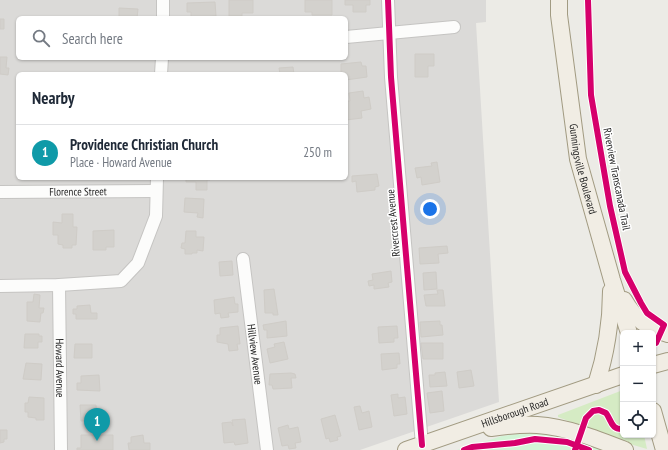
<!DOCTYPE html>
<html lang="en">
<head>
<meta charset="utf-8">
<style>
	:root { --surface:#fff; --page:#f6f6f7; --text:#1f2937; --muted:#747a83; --line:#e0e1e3; --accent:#b45309 }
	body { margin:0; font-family:"PT Sans Narrow",sans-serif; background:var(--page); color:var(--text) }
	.controls { position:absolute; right:12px; bottom:12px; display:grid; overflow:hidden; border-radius:6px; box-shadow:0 1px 3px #0004 }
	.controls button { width:36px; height:36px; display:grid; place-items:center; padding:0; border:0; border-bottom:1px solid var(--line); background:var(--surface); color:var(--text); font:20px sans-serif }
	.you { position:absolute; left:430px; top:209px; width:14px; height:14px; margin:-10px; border:3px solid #fff; border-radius:50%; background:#1a73e8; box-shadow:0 0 0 6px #1a73e833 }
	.badge { display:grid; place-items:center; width:26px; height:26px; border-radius:50%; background:var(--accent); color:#fff; font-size:13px; font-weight:700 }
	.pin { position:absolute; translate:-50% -33px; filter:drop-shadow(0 1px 2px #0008) }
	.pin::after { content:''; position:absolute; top:21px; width:14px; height:12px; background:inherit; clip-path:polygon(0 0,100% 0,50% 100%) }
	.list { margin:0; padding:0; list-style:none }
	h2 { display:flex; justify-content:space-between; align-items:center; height:52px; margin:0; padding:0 16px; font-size:17px }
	h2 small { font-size:13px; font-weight:400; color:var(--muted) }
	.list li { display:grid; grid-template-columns:26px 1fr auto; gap:12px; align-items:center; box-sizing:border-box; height:56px; padding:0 16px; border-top:1px solid var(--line) }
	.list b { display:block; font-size:15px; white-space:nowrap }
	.list p { margin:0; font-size:13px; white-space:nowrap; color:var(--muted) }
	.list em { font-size:13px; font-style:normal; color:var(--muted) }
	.icon { flex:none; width:22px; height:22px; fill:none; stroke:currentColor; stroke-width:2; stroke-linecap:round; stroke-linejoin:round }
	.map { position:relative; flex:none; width:668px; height:450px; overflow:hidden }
	.search { position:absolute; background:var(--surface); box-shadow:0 1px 3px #0004; left:16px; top:16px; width:332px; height:44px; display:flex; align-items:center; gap:10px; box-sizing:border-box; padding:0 14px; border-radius:6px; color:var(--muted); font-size:15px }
	.panel { position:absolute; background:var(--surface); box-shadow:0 1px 3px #0004; left:16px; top:72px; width:332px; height:108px; border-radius:6px }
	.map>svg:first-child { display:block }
	.residential { fill:#dbdad8; fill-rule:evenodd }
	.grass { fill:#d5ebc4 }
	.park { fill:#d3f4d6 }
	.building { fill:#d3d1cd; stroke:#cfccc7 }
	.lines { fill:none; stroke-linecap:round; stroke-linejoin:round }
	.minor-casing { stroke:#c5c4c2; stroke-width:14 }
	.major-casing { stroke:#a29b82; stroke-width:18 }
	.minor { stroke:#fcfcfb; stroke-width:12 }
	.major { stroke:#f1ede4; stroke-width:16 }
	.cycleway-casing { stroke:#fff; stroke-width:8 }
	.cycleway { stroke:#d6006c; stroke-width:6 }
	.labels { text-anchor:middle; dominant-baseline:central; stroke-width:3; stroke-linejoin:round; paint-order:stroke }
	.street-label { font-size:11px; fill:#1e1e1e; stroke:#fff }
</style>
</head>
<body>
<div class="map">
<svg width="668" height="450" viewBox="0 0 668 450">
	<rect width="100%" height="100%" fill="#ecebe6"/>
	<path class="residential" d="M0,0H486V22L476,23L499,402L360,450H0ZM18,18H346V58H18ZM18,74H346V178H18Z"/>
	<path class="grass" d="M623,390V435H644L647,449L623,442L558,417V415Z"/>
	<path class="park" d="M532,432L563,435L603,450H457L502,436Z"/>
	<path class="building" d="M229,0H253V13H242V16H229Z
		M305,0H332V15H312V12H305Z
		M345,0H370V5H366V12H353V5H345Z
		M215,2L216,16L191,18V12H187V3Z
		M119,8L138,9L137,18H119Z
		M0,19H4V29H0Z
		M415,54H434V66H428V77H415Z
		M0,57H7L6,68H9L8,75L0,74Z
		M361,62L362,66H366L367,77L346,80V74H341V64Z
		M293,67L294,74H280L279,68Z
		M363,91L364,98L369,97L371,109L361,111L362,118L346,120V101H350L349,93Z
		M437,162L440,182L422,185L421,177L417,178L415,168L432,166L431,163Z
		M377,174L379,186L375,187V190L357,192L356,181L352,182V176Z
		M181,178H210V180H207V190H196V182H186V178Z
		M185,198L204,199L203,218L197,217L198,213L184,212Z
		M62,214H73V227H77L76,245H72V248H63V245L58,244V235H53V222L62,223Z
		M114,230V247H106V250H93V231Z
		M186,231H196V237H204L203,251L197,250V253H192V254H185V249L181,248L182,243H185Z
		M447,246L448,253L438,254L439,263L420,264L419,248Z
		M232,261L233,275L220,276L219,262Z
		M391,271L392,282L388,283L389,287L374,289V285L369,286L368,281L373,280L372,274Z
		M436,272L437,289L424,290L423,273Z
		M274,289L278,315H273V313H265L264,290Z
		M437,290H443L445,306H426L424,295L438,294Z
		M34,294L40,295L39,308H44L43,313H41L40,322L27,321V302H33Z
		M234,297L235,304H238V312L228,313L229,317L221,318L220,313L215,314L214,300Z
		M90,305L91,313H97V319H76V314H73V309H77V306Z
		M286,321L287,336L267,338V330H264L263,325Z
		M440,321V325H442L443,335L421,337L420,322Z
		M238,326L240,344H237L238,350L229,351L228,344L217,342V335H220V328Z
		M397,326L398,338H394V342L379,343L378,327Z
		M25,334H39V336H42V342H38V348H24Z
		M284,342L288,359L270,363L267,349L275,347L274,344Z
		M421,343H443V359H423Z
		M75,344H92V358H74Z
		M399,353L400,364H397V368L382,370L381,354Z
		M26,363L42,364L41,380L23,379Z
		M471,370L474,386L459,388L457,372Z
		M445,372L447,386L430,387L429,375H435V373Z
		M291,373L295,374L296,378H291L292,388L273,389L272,385H269L270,374Z
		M99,375L100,391L77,390V383H81V376Z
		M442,391L444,411L430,413L427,393Z
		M398,394V398L405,397L407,414L394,416L391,395Z
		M29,397L44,398V420H36V418L28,417V412H25V403H28Z
		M80,405H96L97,420L81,421Z
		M360,406L362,413L369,411L372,427L359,430L354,407Z
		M335,415L341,436L337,437L338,440L330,442L329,438L326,439L321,419Z
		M245,419L248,443L235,445L234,442L224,443L222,423L231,422L233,426L232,420Z
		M288,425L289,429L298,427L301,442L295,443L296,448L289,449L288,445L282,446L278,428Z
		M0,430H7V439H4V442L0,443Z
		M81,435H113V450H77V448H81Z
		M143,435L144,443H150V450H129L128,443H131V437Z"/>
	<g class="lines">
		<defs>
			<g id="minor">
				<path d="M388,0L391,77L422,445"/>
				<path d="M163,18V0"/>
				<path d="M346,37L454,27"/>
				<path d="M161,74L162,58"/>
				<path id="s1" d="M0,192L156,191"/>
				<path id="s2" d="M243,259L267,450"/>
				<path id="s3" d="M59,285L61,450"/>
				<path d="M0,286L59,285L121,281L138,263L156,216L157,178"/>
			</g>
			<g id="major">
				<path id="s4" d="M559,0V15L578,159L612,280L629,333"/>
				<path d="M624,300C635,319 647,328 668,334"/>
				<path d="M653,365L668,361"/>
				<path d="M596,385C606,354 611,324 611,291"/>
				<path d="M653,411L664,450"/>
				<path d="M491,428C506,426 521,424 537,425C567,427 597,439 625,450"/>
				<path id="s5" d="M406,450L623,375"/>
			</g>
		</defs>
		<use href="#minor" class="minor-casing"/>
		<use href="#major" class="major-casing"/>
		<use href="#minor" class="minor"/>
		<use href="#major" class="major"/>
		<defs>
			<path id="cycleway" d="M388,0L391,77L422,445
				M588,0L591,95L610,206L625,272L641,303L647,313L664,325L656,343L653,344
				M464,450L472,447L515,443L535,439L567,442L589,450
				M575,450L586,418L593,411L599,410L606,413C612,421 611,430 623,429"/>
		</defs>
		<use href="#cycleway" class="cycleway-casing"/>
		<use href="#cycleway" class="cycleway"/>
	</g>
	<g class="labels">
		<g class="street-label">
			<text stroke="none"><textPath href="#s4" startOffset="171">Gunningsville Boulevard</textPath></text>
			<text transform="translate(617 179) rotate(79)">Riverview Transcanada Trail</text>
			<text stroke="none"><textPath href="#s1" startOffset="78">Florence Street</textPath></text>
			<text transform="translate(393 223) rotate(-95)">Rivercrest Avenue</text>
			<text stroke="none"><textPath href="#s2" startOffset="96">Hillview Avenue</textPath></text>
			<text stroke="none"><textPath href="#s3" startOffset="83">Howard Avenue</textPath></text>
			<text stroke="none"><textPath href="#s5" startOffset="115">Hillsborough Road</textPath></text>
		</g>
	</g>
</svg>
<div class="controls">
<button>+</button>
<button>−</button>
<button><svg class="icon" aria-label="locate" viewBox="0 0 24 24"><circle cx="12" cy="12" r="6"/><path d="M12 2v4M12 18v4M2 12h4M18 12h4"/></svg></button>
</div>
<div class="you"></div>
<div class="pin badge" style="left:97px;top:441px;background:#0f9aa8">1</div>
<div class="search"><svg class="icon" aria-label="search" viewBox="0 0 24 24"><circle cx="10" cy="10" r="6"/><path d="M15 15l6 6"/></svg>Search here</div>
<section class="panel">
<h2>Nearby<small></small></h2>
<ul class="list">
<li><span class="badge" style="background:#0f9aa8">1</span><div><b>Providence Christian Church</b><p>Place · Howard Avenue</p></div><em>250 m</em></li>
</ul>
</section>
</div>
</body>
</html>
